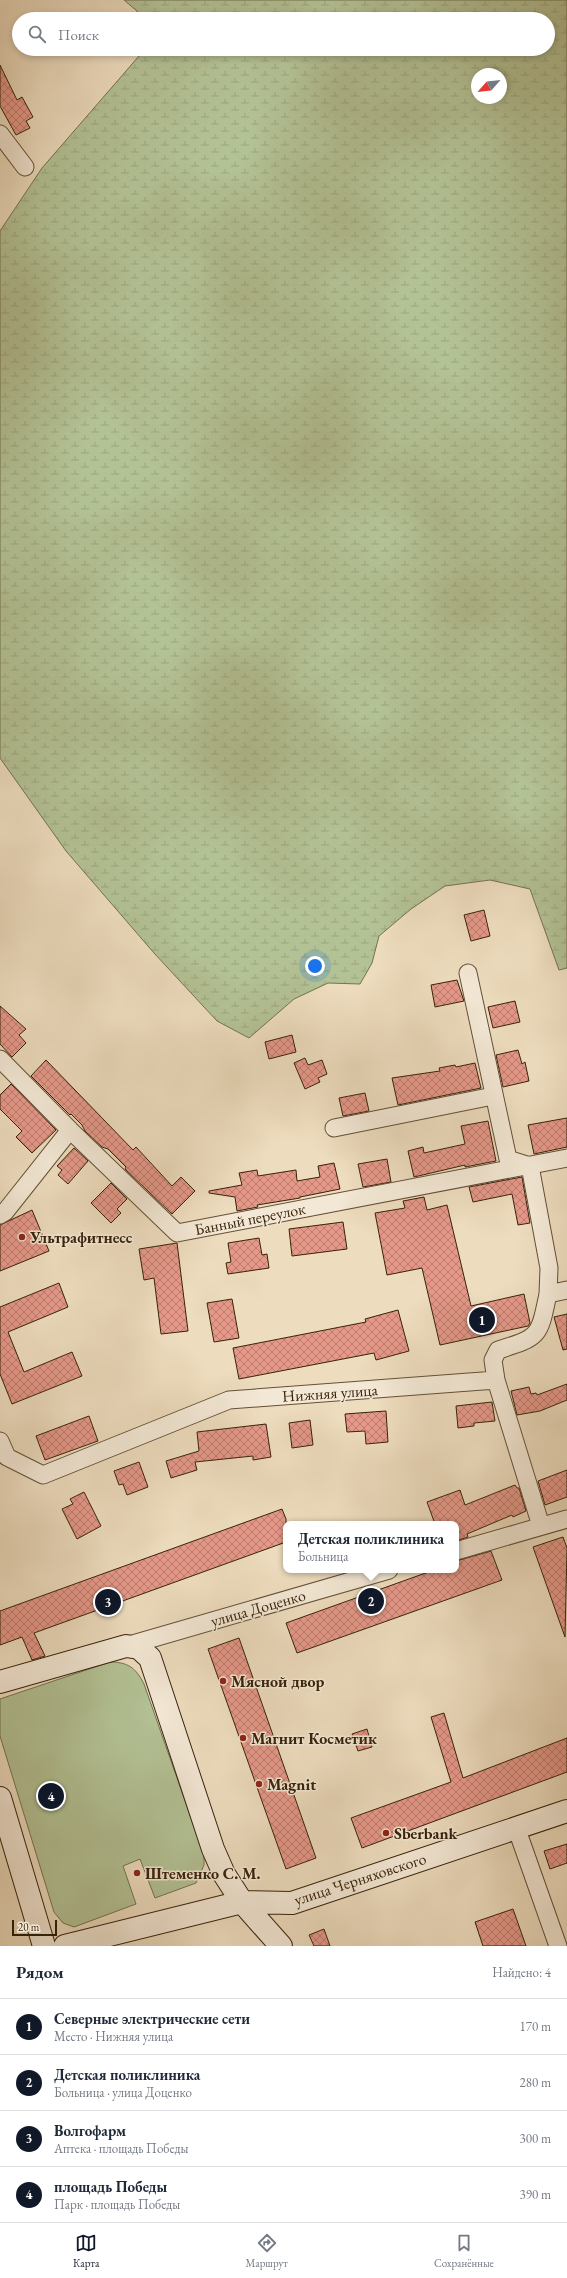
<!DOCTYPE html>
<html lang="ru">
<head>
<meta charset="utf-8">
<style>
	:root { --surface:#fff; --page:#f2f2f3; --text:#1f2937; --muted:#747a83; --line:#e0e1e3; --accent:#111827 }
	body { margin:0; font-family:"EB Garamond",serif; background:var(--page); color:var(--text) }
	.compass { position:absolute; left:471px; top:68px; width:36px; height:36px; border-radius:50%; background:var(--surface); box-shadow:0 2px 6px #0003; rotate:243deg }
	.scale { position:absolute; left:12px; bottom:10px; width:45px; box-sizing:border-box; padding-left:4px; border:2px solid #37220a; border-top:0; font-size:11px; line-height:14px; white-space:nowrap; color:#37220a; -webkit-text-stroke:3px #f3e8d5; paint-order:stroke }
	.you { position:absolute; left:315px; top:966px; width:14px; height:14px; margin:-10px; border:3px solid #fff; border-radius:50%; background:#1a73e8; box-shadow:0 0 0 6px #1a73e833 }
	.badge { display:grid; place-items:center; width:26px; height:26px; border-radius:50%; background:var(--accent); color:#fff; font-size:13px; font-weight:700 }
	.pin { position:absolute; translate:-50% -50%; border:2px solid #fff; box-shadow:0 1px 4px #0006 }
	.popup { position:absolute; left:283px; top:1521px; width:176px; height:52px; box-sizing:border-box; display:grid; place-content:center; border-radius:8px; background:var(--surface); filter:drop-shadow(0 1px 3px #0005); font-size:13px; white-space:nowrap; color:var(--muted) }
	.popup b { font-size:15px; color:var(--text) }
	.popup::after { content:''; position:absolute; left:50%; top:100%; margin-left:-8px; border:8px solid transparent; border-top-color:var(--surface) }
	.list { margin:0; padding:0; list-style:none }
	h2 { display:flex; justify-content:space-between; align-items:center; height:52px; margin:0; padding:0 16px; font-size:17px }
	h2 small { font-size:13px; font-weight:400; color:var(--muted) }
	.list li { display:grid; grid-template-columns:26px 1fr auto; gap:12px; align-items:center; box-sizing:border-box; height:56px; padding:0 16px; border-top:1px solid var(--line) }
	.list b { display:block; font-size:15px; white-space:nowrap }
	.list p { margin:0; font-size:13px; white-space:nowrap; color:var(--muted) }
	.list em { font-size:13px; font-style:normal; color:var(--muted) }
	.icon { flex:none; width:22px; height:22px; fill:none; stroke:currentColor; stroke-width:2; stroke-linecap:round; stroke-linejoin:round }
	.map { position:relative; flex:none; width:567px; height:1946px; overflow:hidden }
	.search { position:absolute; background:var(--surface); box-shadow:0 2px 6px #0003; left:12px; right:12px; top:12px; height:44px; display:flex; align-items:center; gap:10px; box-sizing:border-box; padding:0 14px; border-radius:22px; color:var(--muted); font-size:15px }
	.sheet { height:276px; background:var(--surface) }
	nav { display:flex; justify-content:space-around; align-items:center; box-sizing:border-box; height:56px; border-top:1px solid var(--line); background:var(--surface); font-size:11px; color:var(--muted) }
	nav a { display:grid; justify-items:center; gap:2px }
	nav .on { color:var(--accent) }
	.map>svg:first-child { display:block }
	.green { fill:#b3c295; stroke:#757250 }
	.wetland { fill:url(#wetland-marsh); stroke:#757250; fill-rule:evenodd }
	.building { fill:url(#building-cross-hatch); stroke:#37220a }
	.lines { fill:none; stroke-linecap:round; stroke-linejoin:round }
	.minor-casing { stroke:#645037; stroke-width:19 }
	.secondary-casing { stroke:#37220a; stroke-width:24 }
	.minor { stroke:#f3e8d5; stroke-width:17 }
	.secondary { stroke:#f3e8d5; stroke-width:22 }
	.poi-dot { fill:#8f2418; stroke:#f3e8d5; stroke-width:1.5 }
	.labels { text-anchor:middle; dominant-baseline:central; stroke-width:3; stroke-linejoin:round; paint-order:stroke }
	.street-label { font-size:16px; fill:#37220a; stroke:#f3e8d5 }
	.poi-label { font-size:16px; font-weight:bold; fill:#37220a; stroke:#f3e8d5; text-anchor:start }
</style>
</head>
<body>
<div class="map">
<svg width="567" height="1946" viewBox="0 0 567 1946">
	<defs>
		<pattern id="wetland-marsh" width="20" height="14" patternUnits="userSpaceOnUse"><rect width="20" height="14" fill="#b3c295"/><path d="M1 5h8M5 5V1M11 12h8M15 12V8" fill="none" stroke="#9ba67f"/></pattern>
		<pattern id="building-cross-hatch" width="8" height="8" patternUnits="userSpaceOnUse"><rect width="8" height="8" fill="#e69889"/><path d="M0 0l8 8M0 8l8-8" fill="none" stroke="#bb7c6e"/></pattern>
	</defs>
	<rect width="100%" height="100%" fill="#eddcbe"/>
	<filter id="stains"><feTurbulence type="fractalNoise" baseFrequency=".005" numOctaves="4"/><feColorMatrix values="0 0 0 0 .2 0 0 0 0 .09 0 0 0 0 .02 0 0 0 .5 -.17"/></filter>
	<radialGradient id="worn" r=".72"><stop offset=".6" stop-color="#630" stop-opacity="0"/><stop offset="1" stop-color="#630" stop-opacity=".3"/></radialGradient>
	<path class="green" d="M110,1662C128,1662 136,1668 144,1684L204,1855V1865L196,1883L155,1898L140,1859L123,1866L136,1904L74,1927L63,1923L54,1912L0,1736V1699Z"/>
	<path class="wetland" d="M124,0H567V968L559,970L530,889L490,880L445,886L411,909L379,936L372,963L360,984L328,983L294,999L249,1038L217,1021L154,953L66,851L0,758V231L42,168L139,56V49H548V19H137V11ZM477,74H501V98H477Z"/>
	<path class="building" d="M0,65L17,100L22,97L33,117L26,121L30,128L16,135L0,106Z
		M484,910L490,936L471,941L464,915Z
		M457,980L464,1001L435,1007L431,985Z
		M515,1001L520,1022L493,1028L488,1007Z
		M0,1006L26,1029L19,1035L26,1043L12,1057L0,1044Z
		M292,1035L296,1052L269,1059L265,1042Z
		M518,1050L522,1064L525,1062L529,1081L503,1087L496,1055Z
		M305,1058L308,1065L322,1060L327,1074L318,1078L320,1082L305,1089L294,1063Z
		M46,1060L133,1150L136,1147L172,1186L181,1177L195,1191L172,1214L125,1169L126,1167L108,1149L102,1147L85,1131L82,1125L71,1114L70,1115L31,1076Z
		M475,1063L481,1088L398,1105L392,1078L440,1071L439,1068L455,1065L456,1067Z
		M11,1084L56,1130L32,1153L16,1137L22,1131L0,1109V1095Z
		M365,1093L369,1111L343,1116L339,1098Z
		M567,1118V1147L534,1154L528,1125Z
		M488,1121L496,1161L465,1167V1165L414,1177L408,1151L423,1147L424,1153L465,1144L461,1126Z
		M74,1148L88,1161L68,1184L58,1175L62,1170L57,1166Z
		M387,1159L391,1182L363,1187L358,1164Z
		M334,1163L340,1189L300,1197V1198L257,1205L258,1207L237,1211L235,1197L209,1193V1191L242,1185L239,1173L257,1170L258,1176L296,1170L297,1181L320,1177L318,1166Z
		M522,1177L530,1223L518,1225L512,1194L473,1202L469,1187Z
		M111,1183L127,1199L117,1209L121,1213L111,1223L91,1203Z
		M424,1197L427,1210L447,1205L471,1306L524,1294L530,1323L528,1326L440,1345L422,1268L387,1275L375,1213L405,1208L403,1201Z
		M32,1210L49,1251L0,1271V1225Z
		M343,1222L347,1249L292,1256L289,1229Z
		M259,1238L262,1255L267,1254L269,1268L228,1274L226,1263L231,1262L228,1243Z
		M177,1243L188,1331L161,1334L154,1278L144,1280L139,1249Z
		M59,1283L68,1307L8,1332L24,1372L72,1352L82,1376L12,1404L0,1374V1307Z
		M232,1299L239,1338L214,1342L207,1303Z
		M398,1310L409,1351L376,1360L374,1353L239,1379L233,1348L366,1322L365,1319Z
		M567,1314V1349L563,1350L554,1317Z
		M567,1384V1400L540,1411L517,1415L511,1391L529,1387L531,1394L536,1393L537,1395Z
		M492,1402L495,1421L474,1423V1426L458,1428L456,1406Z
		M386,1411L388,1442L366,1444L365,1431L347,1432L345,1414Z
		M89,1416L98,1441L45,1460L36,1436Z
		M310,1420L313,1445L292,1448L289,1423Z
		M266,1424L271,1457L253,1460V1456L195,1462L197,1470L171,1478L166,1461L199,1451L197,1432Z
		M139,1462L148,1487L127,1495L123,1484L119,1485L114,1471Z
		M567,1470V1497L545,1505L538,1481Z
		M515,1485L517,1488H519L526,1511L513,1517L512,1515L467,1534L468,1537L456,1541V1524H435L427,1502L460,1490L465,1505Z
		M84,1492L101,1526L77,1539L62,1509L73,1504L70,1499Z
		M282,1509L286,1519V1542L34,1633L45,1656L32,1660L22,1637L0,1645V1611Z
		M563,1537L567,1548L565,1637L533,1547Z
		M491,1551L502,1580L297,1653L286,1623L434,1570H456V1561Z
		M239,1638L316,1858L286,1869L208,1649Z
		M444,1713L463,1778L567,1738V1772L362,1848L351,1818L451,1782L431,1717Z
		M367,1729L372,1747L358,1751L352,1734Z
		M567,1844V1863L550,1869L544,1851Z
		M513,1909L526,1946H483L475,1922Z
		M324,1929L330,1946H314L309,1935Z"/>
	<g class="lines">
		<defs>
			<path id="minor" d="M0,134L25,167
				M468,973L508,1159L530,1166L549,1268L548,1294
				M0,1059L70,1130L177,1233L567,1158
				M334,1128L493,1096
				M0,1215L5,1212L70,1130
				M496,1380L541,1526
				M0,1441L7,1457L43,1475L229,1400L496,1380L493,1360L498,1350C540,1337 539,1337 548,1294L567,1290
				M456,1551L567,1519
				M126,1646L389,1570
				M516,1827L558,1946"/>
			<path id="secondary" d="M0,1682L126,1646L139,1648L150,1658L213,1849L224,1874L242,1902L281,1946
				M0,1798L44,1946
				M65,1946L242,1902L292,1903L567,1811"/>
		</defs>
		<use href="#minor" class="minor-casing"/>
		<use href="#secondary" class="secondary-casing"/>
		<use href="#minor" class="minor"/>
		<use href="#secondary" class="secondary"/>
	</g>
	<g class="poi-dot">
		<circle cx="22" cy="1237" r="4"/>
		<circle cx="223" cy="1681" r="4"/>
		<circle cx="243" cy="1738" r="4"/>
		<circle cx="259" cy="1784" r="4"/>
		<circle cx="386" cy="1833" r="4"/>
		<circle cx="137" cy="1873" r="4"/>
	</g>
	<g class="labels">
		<g class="street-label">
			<text transform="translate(250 1219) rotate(-11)">Банный переулок</text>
			<text transform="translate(330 1393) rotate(-4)">Нижняя улица</text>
			<text transform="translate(258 1608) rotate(-16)">улица Доценко</text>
			<text transform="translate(360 1879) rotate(-18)">улица Черняховского</text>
		</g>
		<g class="poi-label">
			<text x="30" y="1237">Ультрафитнесс</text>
			<text x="231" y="1681">Мясной двор</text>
			<text x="251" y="1738">Магнит Косметик</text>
			<text x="267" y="1784">Magnit</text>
			<text x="394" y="1833">Sberbank</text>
			<text x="145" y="1873">Штеменко С. М.</text>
		</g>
	</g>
	<rect width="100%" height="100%" filter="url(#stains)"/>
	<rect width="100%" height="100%" fill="url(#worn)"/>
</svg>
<svg class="compass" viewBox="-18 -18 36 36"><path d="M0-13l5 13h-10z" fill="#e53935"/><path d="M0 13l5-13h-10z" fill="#747a83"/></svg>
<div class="scale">20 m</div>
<div class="you"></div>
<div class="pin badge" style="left:482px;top:1320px">1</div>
<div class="pin badge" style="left:371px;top:1601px">2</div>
<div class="popup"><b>Детская поликлиника</b>Больница</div>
<div class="pin badge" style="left:108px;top:1602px">3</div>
<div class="pin badge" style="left:51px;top:1796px">4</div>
<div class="search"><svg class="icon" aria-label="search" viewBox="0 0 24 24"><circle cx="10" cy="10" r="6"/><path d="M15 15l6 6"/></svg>Поиск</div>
</div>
<section class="sheet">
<h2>Рядом<small>Найдено: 4</small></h2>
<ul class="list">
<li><span class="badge">1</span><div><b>Северные электрические сети</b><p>Место · Нижняя улица</p></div><em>170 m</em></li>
<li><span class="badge">2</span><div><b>Детская поликлиника</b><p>Больница · улица Доценко</p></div><em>280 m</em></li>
<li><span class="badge">3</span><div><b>Волгофарм</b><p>Аптека · площадь Победы</p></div><em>300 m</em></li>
<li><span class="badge">4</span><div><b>площадь Победы</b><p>Парк · площадь Победы</p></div><em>390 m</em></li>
</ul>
</section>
<nav>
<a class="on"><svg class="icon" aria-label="map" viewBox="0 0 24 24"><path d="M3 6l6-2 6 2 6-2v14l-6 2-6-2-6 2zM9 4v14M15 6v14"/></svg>Карта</a>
<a><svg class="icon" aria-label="directions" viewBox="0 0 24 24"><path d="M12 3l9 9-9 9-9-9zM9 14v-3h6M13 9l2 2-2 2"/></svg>Маршрут</a>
<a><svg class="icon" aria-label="saved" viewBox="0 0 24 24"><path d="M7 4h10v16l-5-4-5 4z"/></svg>Сохранённые</a>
</nav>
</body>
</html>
